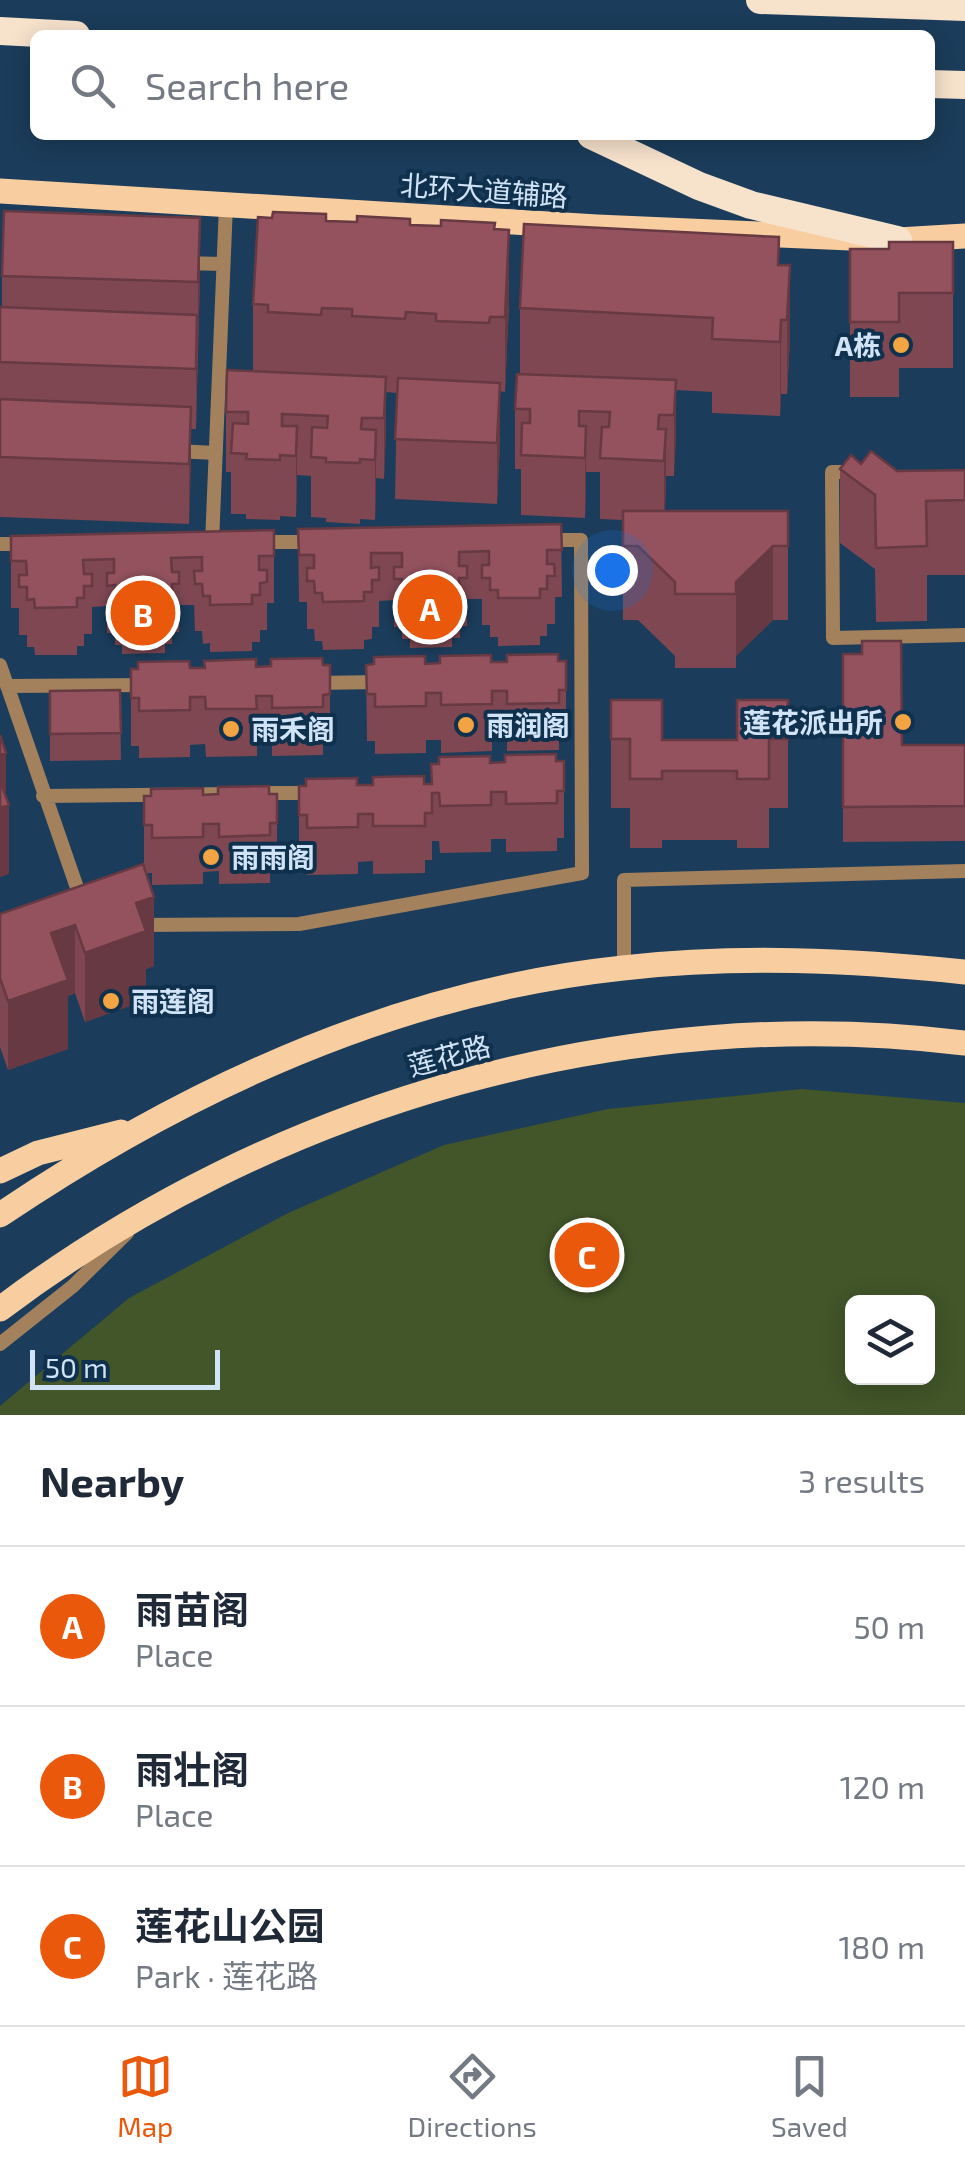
<!DOCTYPE html>
<html lang="en">
<head>
<meta charset="utf-8">
<style>
	:root { --surface:#fff; --page:#f2f2f3; --text:#1f2937; --muted:#747a83; --line:#e0e1e3; --accent:#ea580c }
	body { margin:0; font-family:"Exo 2","Noto Sans SC",sans-serif; background:var(--page); color:var(--text) }
	.controls { position:absolute; right:30px; bottom:30px; display:grid; overflow:hidden; border-radius:15px; box-shadow:0 5px 25px #0003 }
	.controls button { width:90px; height:90px; display:grid; place-items:center; padding:0; border:0; border-bottom:2px solid var(--line); background:var(--surface); color:var(--text); font:50px sans-serif }
	.scale { position:absolute; left:30px; bottom:25px; width:190px; box-sizing:border-box; padding-left:10px; border:5px solid #d1e3f6; border-top:0; font-size:28px; line-height:35px; white-space:nowrap; color:#d1e3f6; -webkit-text-stroke:8px #10314e; paint-order:stroke }
	.you { position:absolute; left:612px; top:570px; width:35px; height:35px; margin:-25px; border:8px solid #fff; border-radius:50%; background:#1a73e8; box-shadow:0 0 0 15px #1a73e833 }
	.badge { display:grid; place-items:center; width:65px; height:65px; border-radius:50%; background:var(--accent); color:#fff; font-size:32px; font-weight:700 }
	.pin { position:absolute; translate:-50% -50%; border:5px solid #fff; box-shadow:0 2px 10px #0006 }
	.list { margin:0; padding:0; list-style:none }
	h2 { display:flex; justify-content:space-between; align-items:center; height:130px; margin:0; padding:0 40px; font-size:42px }
	h2 small { font-size:32px; font-weight:400; color:var(--muted) }
	.list li { display:grid; grid-template-columns:65px 1fr auto; gap:30px; align-items:center; box-sizing:border-box; height:160px; padding:0 40px; border-top:2px solid var(--line) }
	.list b { display:block; font-size:38px; white-space:nowrap }
	.list p { margin:0; font-size:32px; white-space:nowrap; color:var(--muted) }
	.list em { font-size:32px; font-style:normal; color:var(--muted) }
	.icon { flex:none; width:55px; height:55px; fill:none; stroke:currentColor; stroke-width:2; stroke-linecap:round; stroke-linejoin:round }
	.map { position:relative; flex:none; width:965px; height:1415px; overflow:hidden }
	.search { position:absolute; background:var(--surface); box-shadow:0 5px 25px #0003; left:30px; right:30px; top:30px; height:110px; display:flex; align-items:center; gap:25px; box-sizing:border-box; padding:0 35px; border-radius:15px; color:var(--muted); font-size:38px }
	.sheet { height:610px; background:var(--surface) }
	nav { display:flex; justify-content:space-around; align-items:center; box-sizing:border-box; height:140px; border-top:2px solid var(--line); background:var(--surface); font-size:28px; color:var(--muted) }
	nav a { display:grid; justify-items:center; gap:5px }
	nav .on { color:var(--accent) }
	.map>svg:first-child { display:block }
	.green { fill:#425629; fill-rule:evenodd }
	.lines { fill:none; stroke-linecap:round; stroke-linejoin:round }
	.service { stroke:#a3815c; stroke-width:14 }
	.primary { stroke:#f8cea1; stroke-width:25 }
	.trunk { stroke:#f7e2cc; stroke-width:28 }
	.wall { fill:#7e4751 }
	.shaded-wall { fill:#673942 }
	.building { fill:#93525e; stroke:#673942; stroke-width:2.5 }
	.poi-dot { fill:#f3a442; stroke:#10314e; stroke-width:4 }
	.labels { text-anchor:middle; dominant-baseline:central; stroke-width:8; stroke-linejoin:round; paint-order:stroke }
	.street-label { font-size:28px; fill:#d1e3f6; stroke:#10314e }
	.poi-label { font-size:28px; font-weight:bold; fill:#d1e3f6; stroke:#10314e; text-anchor:start }
</style>
</head>
<body>
<div class="map">
<svg width="965" height="1415" viewBox="0 0 965 1415">
	<rect width="100%" height="100%" fill="#1b3c5a"/>
	<path class="green" d="M802,1089L965,1103V1415H0V1406L129,1298L288,1213L444,1145L608,1109ZM852,1302H928V1378H852Z"/>
	<g class="lines">
		<path class="service" d="M183,263L222,264
			M176,451L215,453
			M859,472H832L833,638L965,635
			M256,542H314
			M212,543L226,205
			M0,544H29
			M0,665L83,905
			M313,683L382,682
			M7,686L147,685
			M254,793H318
			M43,796L233,794
			M136,925L299,924L582,873L581,540H546
			M624,968V880L965,871
			M0,1344L73,1286L127,1233"/>
		<path class="primary" d="M0,191L597,227L898,240L965,236
			M0,1171L38,1153L121,1132
			M0,1215C188,1088 396,992 623,968C737,955 851,960 965,972
			M0,1309C273,1103 624,1001 965,1043"/>
		<path class="trunk" d="M760,0L965,7
			M0,31L76,35
			M930,84L965,85
			M591,135L699,186L751,205L898,240"/>
	</g>
	<path class="wall" d="M326,221L495,229L509,304L505,392L500,391V443L497,504L395,499L397,393L386,392L384,479L376,478L375,520L360,519V524L326,522V518L311,517V476L297,475L296,517L280,516V520L246,519V514H231V472H226V412L253,372V304Z
		M953,242V368H899V397H850V249H889Z
		M779,265L790,339L787,394H781L780,416L712,413V392L676,390L674,476H666L665,511H788V620H773L736,656V668H675V656L638,620H623V520L600,519V472H586L585,518L521,515V469H515V409L520,374V308Z
		M2,276L200,278L196,429H191L189,524L0,517V307H2Z
		M861,464L897,471L965,470V575H927V621L876,622L875,569L840,543V469Z
		M561,524L562,597H555V624H547V636H540V645L498,646V637H490V625H482V599H467V626H460V638H452V647L410,648V639H402V627H394V600L379,601V627H372V639L364,640V649L323,650L322,641H315L314,629H307V602H299L298,529Z
		M274,530V603H267V630H260V642H252V651L210,652V643L203,644L202,631H195L194,605H179V632H172V644H165V653L122,654V645H115V633H107V606L92,607V634H84V646H77V655H35L34,647H27V635H19V608H11V536Z
		M843,654L902,745H965V841L843,842Z
		M566,661V738H559V750L507,751V739H492V751L441,753V740H426V753L375,754V741H367L366,665Z
		M330,665V742H323V755L272,756V743H257V756L206,757L205,744L190,745V757L139,758V746H131V669Z
		M120,690L121,760L50,761V691Z
		M611,700L662,740H737L788,700V808H769V848H737V840H662V848H630V808H611Z
		M564,761V838H557V851L506,852V839H491V852L440,853L439,841H432V860H425V873L373,874V861L358,862V874L307,875V863H299V786L431,784L490,763Z
		M277,794V870H270V883L219,884V871L203,872V884L152,885V873H146L154,966L146,969V1000L85,1022L75,993L68,996V1049L8,1070L0,1047V914L144,868V796Z"/>
	<path class="shaded-wall" d="M200,218V278L198,343V282Z
		M509,230V304L505,392V317Z
		M790,265V339L787,394V320Z
		M197,315V375L196,429V369Z
		M781,320V394L780,416V342Z
		M386,377V437L384,479V418Z
		M676,380V441L674,476V415Z
		M500,383V443L497,504V443Z
		M191,407V467L189,524V464Z
		M297,426V487L296,517V456Z
		M586,426V486L585,518V458Z
		M666,429V490L664,521V461Z
		M376,430V490L375,520V460Z
		M773,546V620L736,656V582Z
		M6,753V806L9,805V874L0,877V755Z
		M154,897V966L146,969V1000L85,1022V953L136,903Z
		M75,925V993L68,996V1049L8,1070V1001L51,933Z"/>
	<path class="building" d="M4,211L200,218L198,282L2,276Z
		M273,212L326,214V221L357,222V216L410,219V225L441,226V220L495,223L494,229L509,230L505,317H490L489,323L436,321V314L406,312L405,319L352,316V309L322,308L321,315L268,312V305L253,304L258,217L272,218Z
		M524,224L779,237L778,265H790L787,320H781L780,342L712,339L713,318L520,308Z
		M889,242H953V293H899V322H850V249H889Z
		M0,307L197,315L196,369L0,362Z
		M227,370L386,377L384,418H362L361,429L376,430L375,460L360,459V463L326,462V458L311,457L312,427L327,428L328,416L282,414V426H297L296,456L280,455V460L246,459L247,454L231,453L233,423L248,424V412H226Z
		M517,374L676,380L674,415H659L658,429H666L664,461L600,458L602,427H609L610,412L579,411V426H586L585,458L521,455L522,423H530V409H515Z
		M398,378L500,383L497,443L395,439Z
		M0,399L191,407L189,464L0,457Z
		M871,451L897,471L965,470V500L926,501L927,546L876,548L875,495L840,469L851,455L861,464Z
		M623,511H788V546H773L736,582V594H675V582L638,546H623Z
		M561,524L562,550H547V564H554L555,576H547V589H540V598H498V590H490V578H482V565H489V551L459,552V566H467V578H459L460,590H452V600H410V591L402,592V579H394V567H402V553H371V568L379,567V580H372V592H364V601L323,602L322,593H315L314,581H307V568H314V555H299L298,529Z
		M274,530V556H259V570H267V582L260,583V595H252V604L210,605V596H203L202,584H195L194,571H202V557L171,558L172,572H179V584H172V597H164L165,606H122V598H115V585L107,586V573H114V559L83,560L84,574H92V586H84V598H77V607L35,608L34,599L27,600V587H19V575H27L26,561H11V536Z
		M862,641H901L902,745H965V806L843,807V654H862Z
		M558,654V661H566V690H559V703L507,704V691H492V704L441,705V693H426V706L375,707V694H367L366,665L374,664V657L425,656V664L440,663V656L491,655V662H507V655Z
		M322,658L323,665H330V694L323,695V707L272,708V696H256L257,709H206L205,697H190V710L139,711V698H131V669H138V662L189,661L190,668H205L204,661L256,659V667L271,666V659Z
		M120,690L121,733L50,734V691Z
		M611,700H662V740H737V700H788V739H769V779H737V771H662V779H630V739H611Z
		M0,735L6,753L0,755Z
		M556,754V761H564V791H557V803L506,804V792H491V805L440,806L439,793H432V813H425V826H373V814H358V827L307,828V815H299V786H306V779L357,778V785H373V777L424,776V784H432L431,764H439V757L490,756V763L505,762V755Z
		M0,781L9,805L0,808Z
		M269,786V794H277V823H270V835L219,837V824H203V837L152,838V825H144V796H151V789L203,788V795L218,794V787Z
		M143,864L154,897L136,903L146,931L85,953L75,925L51,933L68,980L8,1001L0,978V914Z"/>
	<g class="poi-dot">
		<circle cx="901" cy="345" r="10"/>
		<circle cx="903" cy="722" r="10"/>
		<circle cx="466" cy="725" r="10"/>
		<circle cx="231" cy="729" r="10"/>
		<circle cx="211" cy="857" r="10"/>
		<circle cx="111" cy="1001" r="10"/>
	</g>
	<g class="labels">
		<g class="street-label">
			<text transform="translate(484 190) rotate(4)">北环大道辅路</text>
			<text transform="translate(449 1055) rotate(-15)">莲花路</text>
		</g>
		<g class="poi-label">
			<text x="881" y="345" text-anchor="end">A栋</text>
			<text x="883" y="722" text-anchor="end">莲花派出所</text>
			<text x="486" y="725">雨润阁</text>
			<text x="251" y="729">雨禾阁</text>
			<text x="231" y="857">雨雨阁</text>
			<text x="131" y="1001">雨莲阁</text>
		</g>
	</g>
</svg>
<div class="controls">
<button><svg class="icon" aria-label="layers" viewBox="0 0 24 24"><path d="M12 4l9 5-9 5-9-5zM3 14l9 5 9-5"/></svg></button>
</div>
<div class="scale">50 m</div>
<div class="you"></div>
<div class="pin badge" style="left:430px;top:607px">A</div>
<div class="pin badge" style="left:143px;top:613px">B</div>
<div class="pin badge" style="left:587px;top:1255px">C</div>
<div class="search"><svg class="icon" aria-label="search" viewBox="0 0 24 24"><circle cx="10" cy="10" r="6"/><path d="M15 15l6 6"/></svg>Search here</div>
</div>
<section class="sheet">
<h2>Nearby<small>3 results</small></h2>
<ul class="list">
<li><span class="badge">A</span><div><b>雨苗阁</b><p>Place</p></div><em>50 m</em></li>
<li><span class="badge">B</span><div><b>雨壮阁</b><p>Place</p></div><em>120 m</em></li>
<li><span class="badge">C</span><div><b>莲花山公园</b><p>Park · 莲花路</p></div><em>180 m</em></li>
</ul>
</section>
<nav>
<a class="on"><svg class="icon" aria-label="map" viewBox="0 0 24 24"><path d="M3 6l6-2 6 2 6-2v14l-6 2-6-2-6 2zM9 4v14M15 6v14"/></svg>Map</a>
<a><svg class="icon" aria-label="directions" viewBox="0 0 24 24"><path d="M12 3l9 9-9 9-9-9zM9 14v-3h6M13 9l2 2-2 2"/></svg>Directions</a>
<a><svg class="icon" aria-label="saved" viewBox="0 0 24 24"><path d="M7 4h10v16l-5-4-5 4z"/></svg>Saved</a>
</nav>
</body>
</html>
